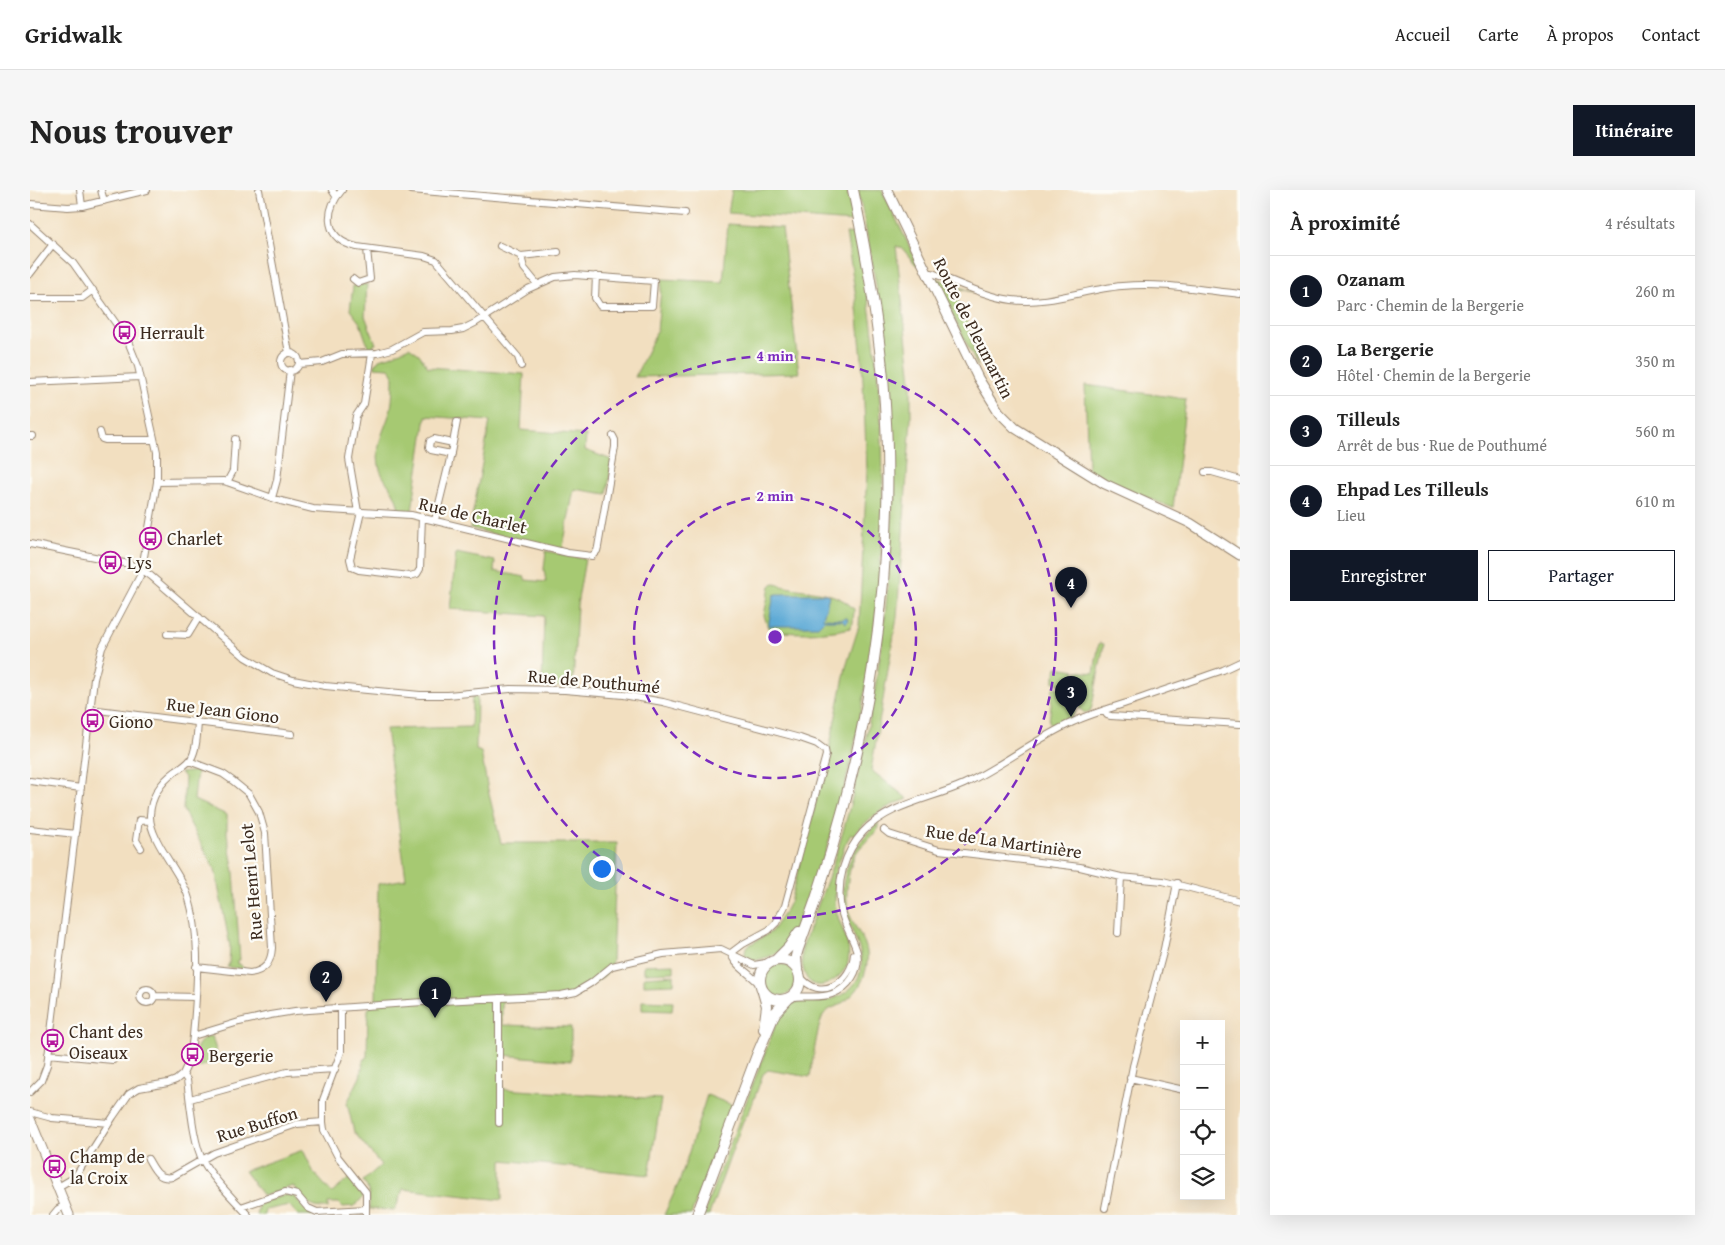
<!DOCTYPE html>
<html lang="fr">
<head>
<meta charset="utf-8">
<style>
	:root { --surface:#fff; --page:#f6f6f6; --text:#222; --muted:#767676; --line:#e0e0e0; --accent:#111827 }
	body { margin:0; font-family:"Gentium Book Plus",serif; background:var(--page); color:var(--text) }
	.controls { position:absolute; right:15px; bottom:15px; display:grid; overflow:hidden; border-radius:0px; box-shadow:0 5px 20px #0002 }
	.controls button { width:45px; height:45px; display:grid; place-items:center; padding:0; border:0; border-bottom:1px solid var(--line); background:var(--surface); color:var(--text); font:25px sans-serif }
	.you { position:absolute; left:571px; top:678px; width:18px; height:18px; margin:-12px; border:4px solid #fff; border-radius:50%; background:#1a73e8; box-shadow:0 0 0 8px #1a73e833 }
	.badge { display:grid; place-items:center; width:32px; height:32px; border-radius:50%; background:var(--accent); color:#fff; font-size:16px; font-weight:700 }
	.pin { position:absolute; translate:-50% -41px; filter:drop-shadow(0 1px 2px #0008) }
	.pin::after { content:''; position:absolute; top:26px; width:18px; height:15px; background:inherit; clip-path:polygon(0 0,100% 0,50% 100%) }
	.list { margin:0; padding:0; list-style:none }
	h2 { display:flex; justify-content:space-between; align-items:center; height:65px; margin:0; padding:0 20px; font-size:21px }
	h2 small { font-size:16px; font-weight:400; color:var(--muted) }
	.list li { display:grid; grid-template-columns:32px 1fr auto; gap:15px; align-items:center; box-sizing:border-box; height:70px; padding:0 20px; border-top:1px solid var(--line) }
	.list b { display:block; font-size:19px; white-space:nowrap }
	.list p { margin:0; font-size:16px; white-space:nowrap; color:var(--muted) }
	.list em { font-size:16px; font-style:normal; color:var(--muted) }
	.actions { display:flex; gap:10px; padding:15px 20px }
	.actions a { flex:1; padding:11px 0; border:1px solid var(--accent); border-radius:0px; text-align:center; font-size:18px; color:var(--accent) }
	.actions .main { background:var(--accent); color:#fff }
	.icon { flex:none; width:28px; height:28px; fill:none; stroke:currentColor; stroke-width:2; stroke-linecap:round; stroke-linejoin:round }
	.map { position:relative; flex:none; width:1210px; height:1025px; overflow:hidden; border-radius:0px }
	header { display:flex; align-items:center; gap:30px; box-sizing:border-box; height:70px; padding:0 25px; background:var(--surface); border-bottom:1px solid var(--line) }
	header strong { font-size:24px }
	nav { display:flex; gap:28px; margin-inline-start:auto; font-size:18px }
	.intro { display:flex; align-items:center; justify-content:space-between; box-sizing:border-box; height:120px; padding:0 30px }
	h1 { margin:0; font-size:35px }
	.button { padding:12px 22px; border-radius:0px; background:var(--accent); color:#fff; font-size:18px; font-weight:700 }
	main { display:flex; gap:30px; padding:0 30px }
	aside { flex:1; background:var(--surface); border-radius:0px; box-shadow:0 5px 20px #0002 }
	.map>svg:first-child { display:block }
	.green { fill:#a6c972; stroke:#707a48 }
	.water { fill:#5ca9d5; stroke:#4c6a7a }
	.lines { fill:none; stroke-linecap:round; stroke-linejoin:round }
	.street-casing { stroke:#96846f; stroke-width:8 }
	.secondary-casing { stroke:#96846f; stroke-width:11 }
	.primary-casing { stroke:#96846f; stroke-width:12 }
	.street { stroke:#fff; stroke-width:6 }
	.secondary { stroke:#fff; stroke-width:9 }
	.primary { stroke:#fff; stroke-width:10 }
	.ring { fill:none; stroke:#7b2cbf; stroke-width:2.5; stroke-dasharray:9 6 }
	.labels { text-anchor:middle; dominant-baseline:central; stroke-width:4.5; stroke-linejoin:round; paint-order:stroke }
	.street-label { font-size:18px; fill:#3b2a1e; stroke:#fdfcf7 }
	.poi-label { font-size:18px; fill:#3b2a1e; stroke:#fdfcf7; text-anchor:start }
	.centre { fill:#7b2cbf; stroke:#fdfcf7; stroke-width:2.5 }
	.ring-label { font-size:15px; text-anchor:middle; font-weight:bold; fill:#7b2cbf; stroke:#fdfcf7; stroke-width:4.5; stroke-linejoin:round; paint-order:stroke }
</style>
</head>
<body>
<header>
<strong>Gridwalk</strong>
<nav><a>Accueil</a><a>Carte</a><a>À propos</a><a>Contact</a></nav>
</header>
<div class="intro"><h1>Nous trouver</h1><a class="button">Itinéraire</a></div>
<main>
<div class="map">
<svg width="1210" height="1025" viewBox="0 0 1210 1025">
	<rect width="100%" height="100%" fill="#fdfcf7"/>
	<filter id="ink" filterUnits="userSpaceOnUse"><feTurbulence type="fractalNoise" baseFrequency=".02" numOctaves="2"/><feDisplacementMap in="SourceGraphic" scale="10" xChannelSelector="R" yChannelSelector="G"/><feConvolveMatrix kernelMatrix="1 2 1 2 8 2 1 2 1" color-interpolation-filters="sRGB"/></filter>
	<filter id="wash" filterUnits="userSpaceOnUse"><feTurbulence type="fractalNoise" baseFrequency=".0096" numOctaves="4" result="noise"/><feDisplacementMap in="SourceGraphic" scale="20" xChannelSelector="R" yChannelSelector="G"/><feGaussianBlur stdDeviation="1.12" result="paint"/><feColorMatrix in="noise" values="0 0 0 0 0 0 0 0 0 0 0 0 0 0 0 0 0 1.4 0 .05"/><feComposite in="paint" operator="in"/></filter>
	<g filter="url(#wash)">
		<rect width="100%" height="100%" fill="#f2dfc0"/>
		<path class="green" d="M702,0H817L824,32L698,23Z
			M828,0H852L888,74L886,75L872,58L866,56L881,191V229L867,427L841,580L878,609C854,617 840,626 824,645L821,644L815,655L804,687L807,688C805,700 804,712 807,723C811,740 822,754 818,772C815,785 792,804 779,791C772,784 771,767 772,758C785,722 799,688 810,652C854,502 871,343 858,188C852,124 841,62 828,0Z
			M698,34L752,38L769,183L605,187L627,141L632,89L693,92Z
			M816,43L826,44C835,89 843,134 847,180C865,356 841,541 780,707C775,721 771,738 761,750C757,754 751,761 746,763C737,767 710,780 716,757L741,742L756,720L760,712L793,584L799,566L800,555L816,477L829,436L837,281L832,170L826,107Z
			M906,88L943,102L922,97L935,125L948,177L905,89Z
			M337,94L335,126L346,154L343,155L345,158L339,159L330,133L320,120L323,96Z
			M379,157L389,164L398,177L494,184L491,240L556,245L555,260L582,270L577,304L544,299L532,362L440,338L460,231L396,226L382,321H369C367,299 351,291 349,275C345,251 356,239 361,218C363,207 363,194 363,183L359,178L344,177L349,169L360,166Z
			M1055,195L1156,209L1143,318L1096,299L1058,279Z
			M516,361L555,369L547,415L543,497L512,496L514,426L420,419L426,363L465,371L464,381L495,387V390L516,392L514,379Z
			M743,393C770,404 802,396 824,419L823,433L820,438C802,443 754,446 738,438L734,425L740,396Z
			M1069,453L1074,454L1062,516L1060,522C1053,524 1050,520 1048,514L1047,481L1064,483Z
			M1027,477L1045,480L1044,505L1037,497L1024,492V485H1025Z
			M1025,497C1038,500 1045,509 1045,522L1039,530L1024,537L1019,532L1023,498Z
			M447,506L446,560L451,562L458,600L471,653H587L582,771C578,783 576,785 566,792C536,816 507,807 472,811V835L541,837V871L472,865V899L631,909L619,985L472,970V1010L373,999L365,1020L339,1019C340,1008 340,1000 333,991L351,975L324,942L317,913L330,887L334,870L337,866L338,819L346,811L348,694L376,689L356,539L441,537L442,507Z
			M167,581L164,610L197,625V644L204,682L210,770H207V774H210L214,779L197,777L199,774L200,756L185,680L153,620L155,587L150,583Z
			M848,633L849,638C841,648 830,655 824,667C818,681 814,707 819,723C827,745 842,752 836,779C832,797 823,807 807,816C802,818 797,820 794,824C788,831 782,875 780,887L738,880L733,884L720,920L713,931L679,1025H673L749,826C755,819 761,813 770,811C776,809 782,811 789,811C803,811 820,803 827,790C839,767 824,749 817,729C804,694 821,656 848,633Z
			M734 790a16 16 0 1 1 32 0a16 16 0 1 1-32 0Z
			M644,774V782L614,783V775Z
			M644,785V794L614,795V787Z
			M612,811L643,812L642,821L612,820Z
			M182,846L189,871L162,879C166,864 163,851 182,846Z
			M677,905L702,915L661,1025H634L650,990Z
			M273,960L284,983L302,1003L321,987L331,999L333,1007L325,1016L313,1017L309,1013H298V1018C278,1019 275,1010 263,996L233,1006L214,981Z
			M256,1005L265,1007L277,1021L286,1025H268L259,1015L235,1020L234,1025H226L229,1013Z"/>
		<path class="water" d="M747,404H797L799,406L793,428L812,429L815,427L818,429L816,433L812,430H794L788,436H739V431L744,405Z"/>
	</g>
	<g filter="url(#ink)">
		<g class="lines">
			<defs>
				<path id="street" d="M50,0L52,16
					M71,0L74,11
					M229,0L259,163
					M302,0L306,6
					M312,0C293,22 295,50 327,57L394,66L406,70L488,167L491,176
					M381,0L655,23
					M0,14L38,17L52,16L117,0
					M0,34L43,73L97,149L108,176L127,262V292L111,384L72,458L64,489L17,875L11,891L0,902
					M470,56L491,66L528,62
					M491,66L494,78L507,94
					M897,83H902C926,92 957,107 982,110C1019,115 1055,99 1092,96C1131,92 1171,100 1210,104
					M0,84L23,54
					M323,89L328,93L340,89L337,59
					M0,108H52L63,100
					M251 172a9 9 0 1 1 18 0a9 9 0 1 1-18 0Z
					M269,174L292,172L312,164L347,163L362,159L393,142L422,141L433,139L445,133L498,99L525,87L545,85L624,91L622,116H570L565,108L566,86
					M0,192L110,187
					M70,242L72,249L75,250H124
					M0,246H3
					M421,264L401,260L399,257L400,251L404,249L423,253
					M1175,282H1182L1210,290
					M127,292L194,291L251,311L283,319L381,325L538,363L562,366L567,361L568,357L585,257V250L583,246
					M197,292L203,281L205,249
					M242,308L247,290L260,180
					M328,322L319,269L326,226L334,214L342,164
					M331,322L320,369L322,377L329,380L380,386L387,384L390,379L392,327
					M405,330L419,273L427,232
					M0,354L99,374L111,379L121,386L215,467L242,483L263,490L295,496L390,505H418L480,499L535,500L593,505L633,512L770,548L787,554L795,560L796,565L755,716L746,733L739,740L713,754L701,763
					M137,444L158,445L169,427
					M60,519L262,544
					M1074,520L1077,525L1081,526L1210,534
					M159,571L193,584L203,591L219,604L229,622L235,643L242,758C241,773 235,781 220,783L166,777
					M0,591L51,598
					M0,639L46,644
					M854,640L859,644L909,660L1050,677L1091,687L1133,691L1210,711
					M111,658L106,650L109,630L120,631
					M1088,743L1091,687
					M701,763C704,776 723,785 731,796
					M770,786C790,813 822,792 824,764
					M110 806a7 7 0 1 1 14 0a7 7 0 1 1-14 0Z
					M124,806L166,807
					M761,807C775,805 789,809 802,804C819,798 831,780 827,762C823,748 814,735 811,720C806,692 814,663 833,642C859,614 901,609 934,594C972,576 1005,549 1043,532C1061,524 1081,518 1100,512C1131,501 1162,491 1193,480L1210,472
					M311,818V862L293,910V932L294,940L308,967L336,1002V1025
					M163,846C167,802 172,745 157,703C148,679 119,649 120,625C121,606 131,592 146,581C151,578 157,574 161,569C167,559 167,544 168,532
					M18,864L83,870
					M153,884L157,890C160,911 163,953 173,971C184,991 203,1008 218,1025
					M1100,888L1154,900
					M160,909L257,882L305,879
					M0,922L22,928L79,933
					M469,933V808
					M118,969C124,979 128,990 142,987L184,963L267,934L293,932
					M28,997L45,987L83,927L99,904L109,898L138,893L146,890L153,884L160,869L163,846L209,832L240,825L265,821L393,812L531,805L546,802L561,793L582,776L633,764L691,759L724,775L741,772
					M211,1017L255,1002L267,1005L278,1018L287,1022L336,1019
					M1075,1018L1103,876L1134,759L1147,693
					M23,1025L28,1019L35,1015"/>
				<path id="secondary" d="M857,0L948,188L969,222L985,238L1075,294L1160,333L1210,365
					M0,929L39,1025"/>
				<path id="primary" d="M730 790a20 20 0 1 1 40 0a20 20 0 1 1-40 0Z
					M746,770L759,757L769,742
					M767,779L766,766L768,759C837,577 870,382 853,188C847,124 836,62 823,0
					M733,802L737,816L734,839
					M667,1025L727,865L745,823L758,809"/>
			</defs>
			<use href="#street" class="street-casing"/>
			<use href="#secondary" class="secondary-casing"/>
			<use href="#primary" class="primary-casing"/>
			<use href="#street" class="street"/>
			<use href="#secondary" class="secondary"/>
			<use href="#primary" class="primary"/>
		</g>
	</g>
	<g class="ring">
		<circle cx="745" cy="447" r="141"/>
		<circle cx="745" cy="447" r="281"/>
	</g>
	<defs>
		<symbol id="bus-ring" viewBox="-11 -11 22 22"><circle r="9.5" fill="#fdfcf7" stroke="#b5179e" stroke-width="1.5"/><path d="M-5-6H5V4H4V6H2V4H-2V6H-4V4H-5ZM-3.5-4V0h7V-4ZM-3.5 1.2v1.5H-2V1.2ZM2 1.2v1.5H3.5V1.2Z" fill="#b5179e"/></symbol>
	</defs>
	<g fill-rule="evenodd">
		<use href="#bus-ring" x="82" y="130" width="25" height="25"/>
		<use href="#bus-ring" x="108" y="336" width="25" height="25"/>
		<use href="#bus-ring" x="68" y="360" width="25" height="25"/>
		<use href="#bus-ring" x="50" y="518" width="25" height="25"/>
		<use href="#bus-ring" x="10" y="838" width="25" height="25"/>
		<use href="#bus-ring" x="150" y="852" width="25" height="25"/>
		<use href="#bus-ring" x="12" y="964" width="25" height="25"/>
	</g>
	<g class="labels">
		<g class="street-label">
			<text transform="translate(944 138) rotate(63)">Route de Pleumartin</text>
			<text transform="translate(443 325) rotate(13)">Rue de Charlet</text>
			<text transform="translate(564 491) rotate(5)">Rue de Pouthumé</text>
			<text transform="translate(193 520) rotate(7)">Rue Jean Giono</text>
			<text transform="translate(974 651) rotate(8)">Rue de La Martinière</text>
			<text transform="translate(221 692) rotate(-95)">Rue Henri Lelot</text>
			<text transform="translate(227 934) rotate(-17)">Rue Buffon</text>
		</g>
		<g class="poi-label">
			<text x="110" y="142">Herrault</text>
			<text x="137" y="348">Charlet</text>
			<text x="97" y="372">Lys</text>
			<text x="79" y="531">Giono</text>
			<text x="39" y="841">Chant des<tspan x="39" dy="21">Oiseaux</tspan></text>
			<text x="179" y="865">Bergerie</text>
			<text x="40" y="966">Champ de<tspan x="40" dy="21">la Croix</tspan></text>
		</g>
	</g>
	<circle cx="745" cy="447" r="8" class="centre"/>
	<g class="ring-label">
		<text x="745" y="171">4 min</text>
		<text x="745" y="311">2 min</text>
	</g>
</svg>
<div class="controls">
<button>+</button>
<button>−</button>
<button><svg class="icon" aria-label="locate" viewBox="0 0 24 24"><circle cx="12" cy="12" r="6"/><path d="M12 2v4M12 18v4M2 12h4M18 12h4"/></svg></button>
<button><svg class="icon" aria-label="layers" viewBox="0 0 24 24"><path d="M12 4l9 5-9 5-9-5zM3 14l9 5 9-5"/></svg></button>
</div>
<div class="you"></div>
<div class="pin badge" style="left:405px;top:828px">1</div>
<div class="pin badge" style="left:296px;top:812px">2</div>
<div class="pin badge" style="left:1041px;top:527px">3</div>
<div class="pin badge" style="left:1041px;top:418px">4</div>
</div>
<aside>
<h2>À proximité<small>4 résultats</small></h2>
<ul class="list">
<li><span class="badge">1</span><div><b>Ozanam</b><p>Parc · Chemin de la Bergerie</p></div><em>260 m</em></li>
<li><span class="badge">2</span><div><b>La Bergerie</b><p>Hôtel · Chemin de la Bergerie</p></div><em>350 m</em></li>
<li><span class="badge">3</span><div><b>Tilleuls</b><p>Arrêt de bus · Rue de Pouthumé</p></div><em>560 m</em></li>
<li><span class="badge">4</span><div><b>Ehpad Les Tilleuls</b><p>Lieu</p></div><em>610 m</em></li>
</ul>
<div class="actions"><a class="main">Enregistrer</a><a>Partager</a></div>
</aside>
</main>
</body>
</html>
